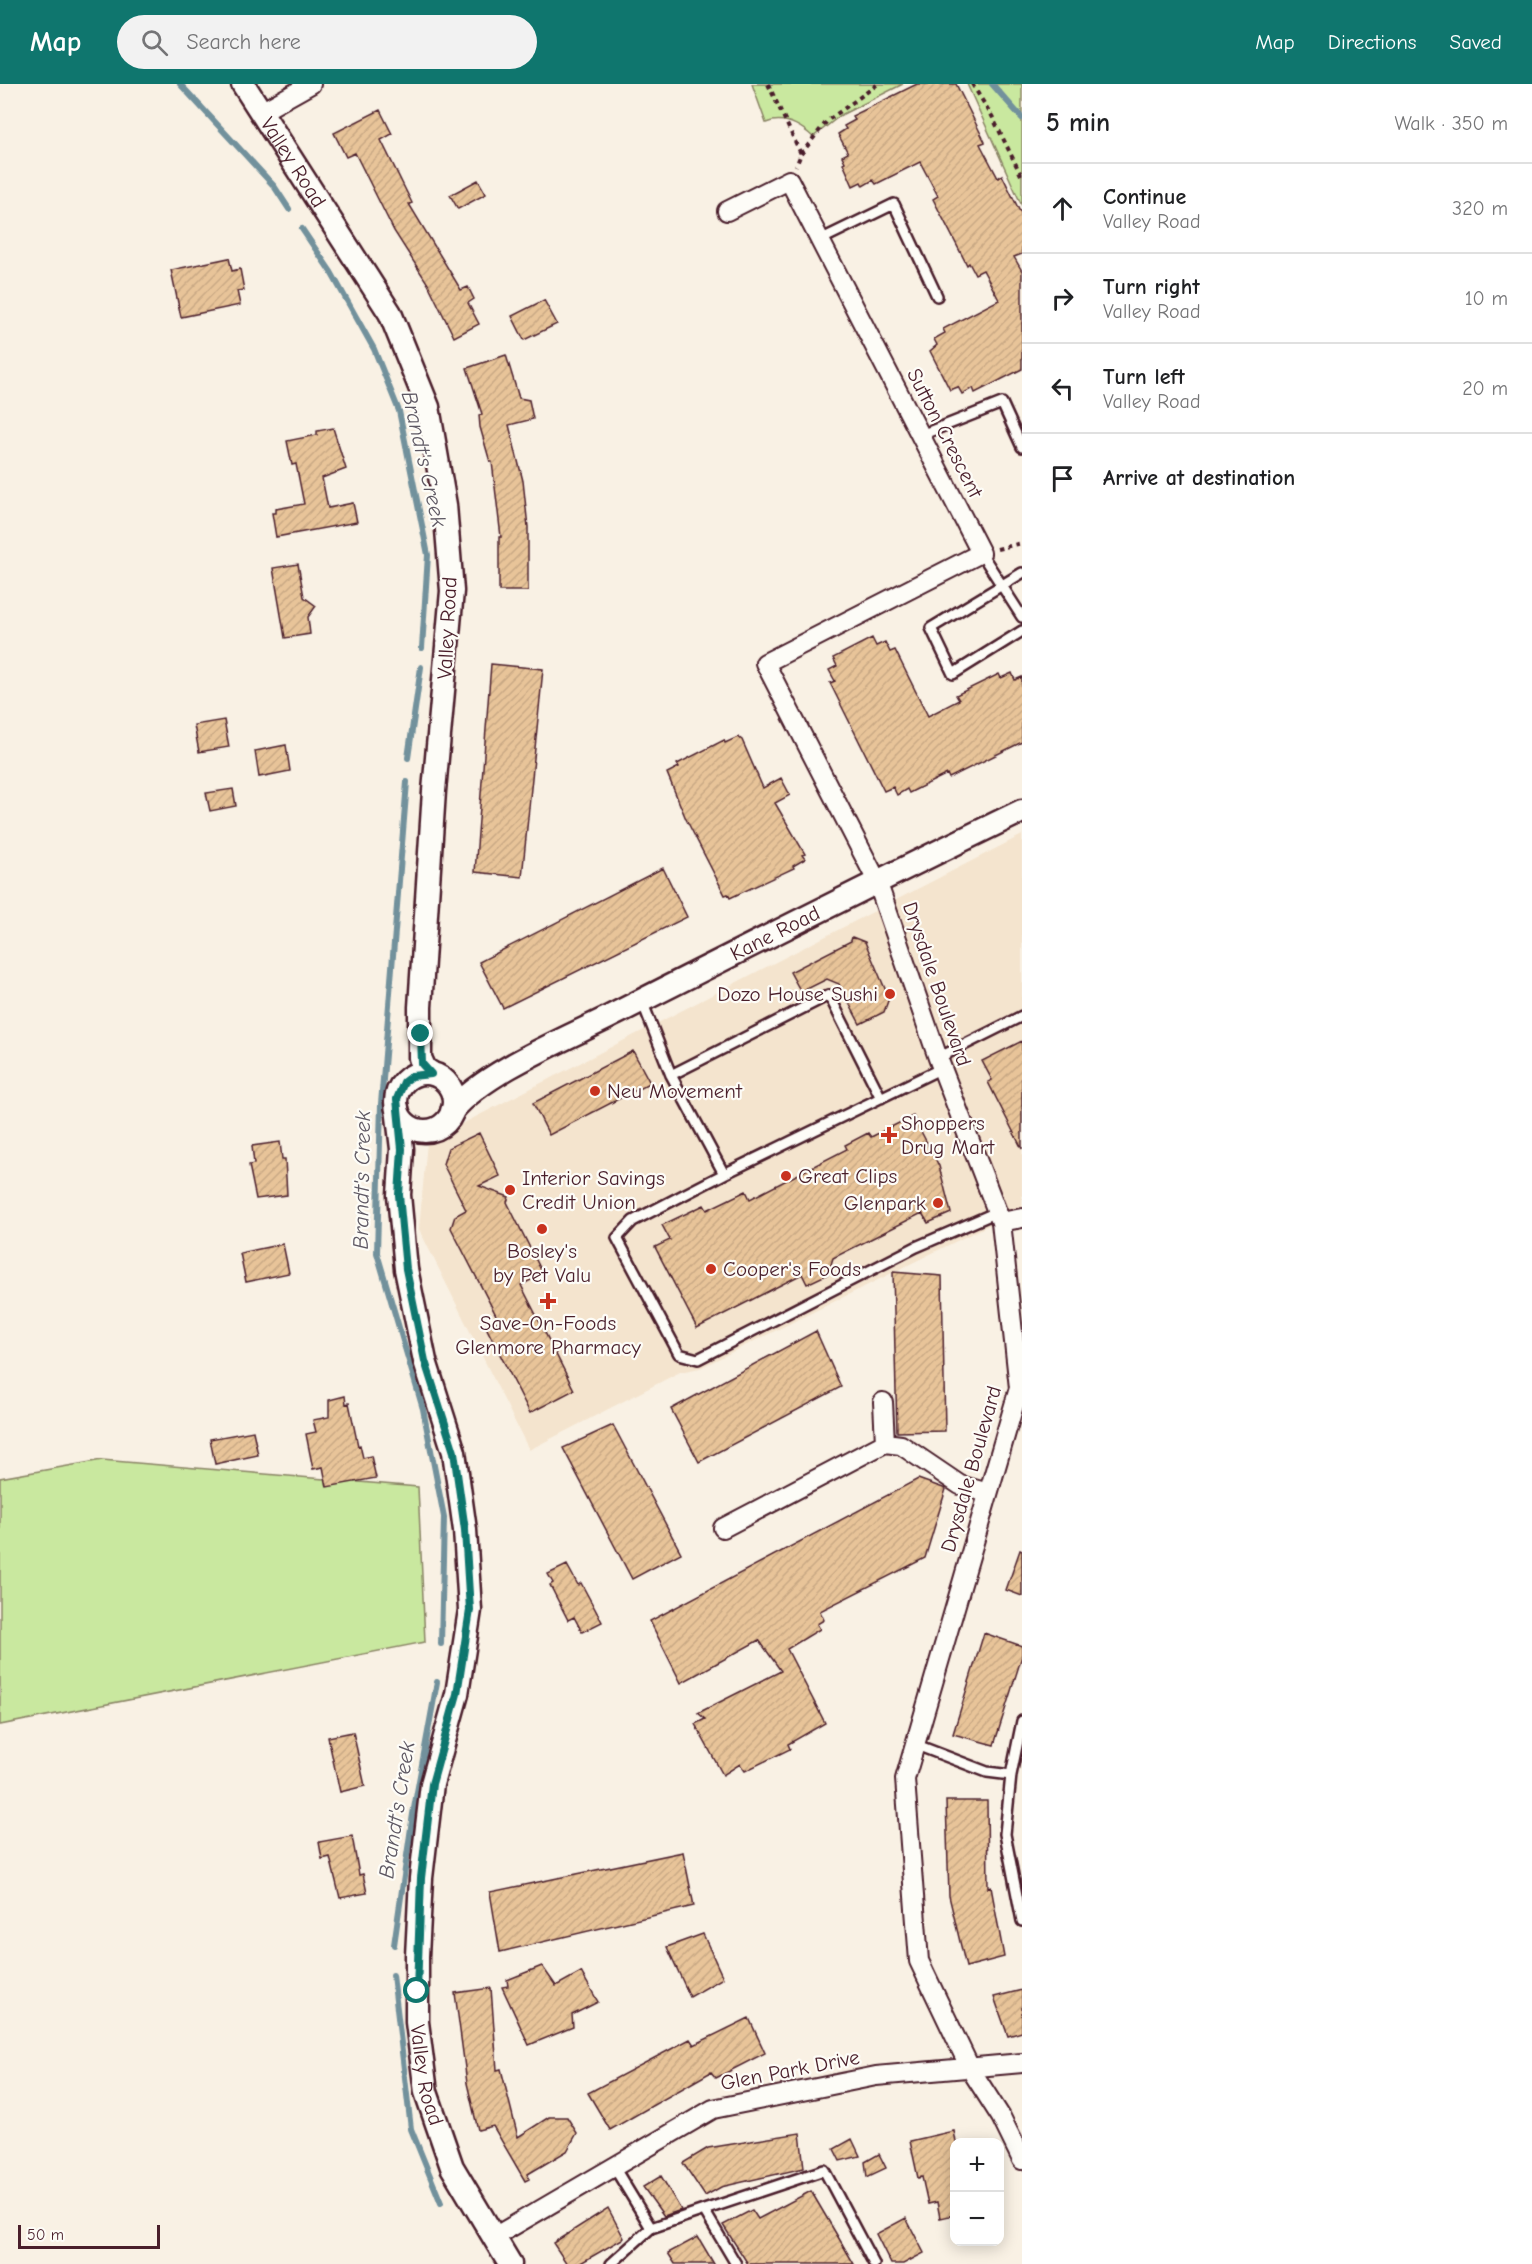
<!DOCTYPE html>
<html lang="en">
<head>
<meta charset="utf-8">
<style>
	:root { --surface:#fff; --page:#f2f2f2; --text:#202124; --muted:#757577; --line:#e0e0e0; --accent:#0f766e }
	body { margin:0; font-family:"Comic Neue",sans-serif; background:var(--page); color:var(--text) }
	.controls { position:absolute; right:18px; bottom:18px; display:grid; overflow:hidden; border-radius:12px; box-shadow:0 3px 15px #0003 }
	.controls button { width:54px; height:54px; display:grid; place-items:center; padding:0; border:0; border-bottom:2px solid var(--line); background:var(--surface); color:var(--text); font:30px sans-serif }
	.scale { position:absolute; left:18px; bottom:15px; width:142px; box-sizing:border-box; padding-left:6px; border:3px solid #4a1f2b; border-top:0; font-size:16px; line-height:21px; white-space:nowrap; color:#4a1f2b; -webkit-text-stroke:4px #fdfcf7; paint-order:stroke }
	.stop { position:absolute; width:18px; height:18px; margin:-14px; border:4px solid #0f766e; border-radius:50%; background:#fff }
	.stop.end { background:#0f766e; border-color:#fff; box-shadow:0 2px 6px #0008 }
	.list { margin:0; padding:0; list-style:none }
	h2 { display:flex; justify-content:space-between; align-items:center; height:78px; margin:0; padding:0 24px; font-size:26px }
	h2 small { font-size:20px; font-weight:400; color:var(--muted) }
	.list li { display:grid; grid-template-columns:39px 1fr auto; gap:18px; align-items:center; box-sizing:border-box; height:90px; padding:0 24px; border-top:2px solid var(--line) }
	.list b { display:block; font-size:22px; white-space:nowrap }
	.list p { margin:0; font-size:20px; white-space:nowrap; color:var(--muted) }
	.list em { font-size:20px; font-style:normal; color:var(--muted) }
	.icon { flex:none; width:33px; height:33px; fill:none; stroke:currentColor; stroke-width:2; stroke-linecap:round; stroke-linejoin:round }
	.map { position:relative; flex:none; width:1022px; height:2180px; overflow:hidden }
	header { display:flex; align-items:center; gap:36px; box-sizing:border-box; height:84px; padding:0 30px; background:var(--accent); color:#fff }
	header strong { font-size:28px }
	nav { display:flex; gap:33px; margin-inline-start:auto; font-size:21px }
	.search { width:420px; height:54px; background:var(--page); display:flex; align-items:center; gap:15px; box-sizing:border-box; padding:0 21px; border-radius:33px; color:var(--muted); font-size:22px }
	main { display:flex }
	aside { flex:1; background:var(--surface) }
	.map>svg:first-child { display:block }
	.built { fill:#f4e4ce }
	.green { fill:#c9e89f; stroke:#8a8465; stroke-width:1.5 }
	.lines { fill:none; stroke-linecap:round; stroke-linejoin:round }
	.stream { stroke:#72919c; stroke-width:6 }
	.building { fill:url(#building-hatch); stroke:#4a1f2b; stroke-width:1.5 }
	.service-casing { stroke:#4a1f2b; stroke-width:14 }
	.minor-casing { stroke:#4a1f2b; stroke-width:22 }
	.tertiary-casing { stroke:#4a1f2b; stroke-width:27 }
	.path { stroke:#4a1f2b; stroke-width:4; stroke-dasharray:4.5 4.5; stroke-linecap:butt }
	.service { stroke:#fdfcf7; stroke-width:9 }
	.minor { stroke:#fdfcf7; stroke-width:18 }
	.tertiary { stroke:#fdfcf7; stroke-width:22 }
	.route { stroke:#0f766e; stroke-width:8 }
	.poi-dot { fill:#c8321e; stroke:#fdfcf7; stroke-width:2 }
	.labels { text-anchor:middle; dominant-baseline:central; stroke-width:4.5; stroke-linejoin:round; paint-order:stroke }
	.street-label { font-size:21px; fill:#4a1f2b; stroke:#fdfcf7 }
	.poi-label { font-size:21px; fill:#4a1f2b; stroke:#fdfcf7; text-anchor:start }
	.water-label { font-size:22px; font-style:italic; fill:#5e5863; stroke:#fdfcf7 }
</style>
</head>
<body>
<header>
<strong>Map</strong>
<div class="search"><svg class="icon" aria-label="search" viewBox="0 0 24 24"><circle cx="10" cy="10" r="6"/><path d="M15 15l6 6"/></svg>Search here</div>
<nav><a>Map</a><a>Directions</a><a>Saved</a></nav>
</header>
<main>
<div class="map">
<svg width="1022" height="2180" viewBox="0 0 1022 2180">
	<defs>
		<pattern id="building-hatch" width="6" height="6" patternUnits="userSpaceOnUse" patternTransform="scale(1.5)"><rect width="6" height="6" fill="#e8c499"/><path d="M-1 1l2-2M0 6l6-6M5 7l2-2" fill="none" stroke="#c8a884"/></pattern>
	</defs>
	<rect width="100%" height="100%" fill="#f9f1e4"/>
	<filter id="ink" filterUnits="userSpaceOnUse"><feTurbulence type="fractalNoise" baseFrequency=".0167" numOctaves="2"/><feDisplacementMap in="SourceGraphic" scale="12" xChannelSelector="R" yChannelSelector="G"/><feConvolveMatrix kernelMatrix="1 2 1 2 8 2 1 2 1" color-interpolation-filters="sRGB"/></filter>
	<g filter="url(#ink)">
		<path class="built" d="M1022,751V1130L995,1138L700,1284L680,1288L529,1366L419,1145L427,1058Z"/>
		<path class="green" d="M752,0H903L841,31L813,53C800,41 784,32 766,39Z
			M967,0H1022V122Z
			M102,1376L418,1403L425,1558L0,1641V1394Z"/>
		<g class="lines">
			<path class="stream" d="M180,0L274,102L289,125
				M992,0L1022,34
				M302,145L331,188L374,265L399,327L428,471L422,564
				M408,674L421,583
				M407,698L381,1020L377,1169L423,1325L444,1433L441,1560
				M394,1861L413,1730L437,1598
				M393,1891L411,2045L441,2119"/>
		</g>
		<path class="building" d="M917,0H956L985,58L980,60L998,94L1002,91L1022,132V170L1014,173L1022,187V285L975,309L973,304L962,310L958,303L950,306L930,267L937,261L934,255L945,249L943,245L999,216L983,186L975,190L969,179L967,181L933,115L938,112L920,78L876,100L873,96L863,102L861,98L853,102L843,79L845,78L842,72L848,69L838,50L846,45L844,42L855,36L852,32Z
			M380,26L392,50L381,56L412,119L409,120L461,206L468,203L474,215L468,219L479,240L454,253L428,200L394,147L355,69L346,73L334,49Z
			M478,96L486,110L458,125L450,111Z
			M229,174L232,187L240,185L244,206L237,207L240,221L181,233L171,186Z
			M544,216L557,240L524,256L512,232Z
			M506,271L519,314L529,316L533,335L509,341L523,397L528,443V507H499V453H501L492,378H490L480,343L479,331L482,330L467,284Z
			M333,344L346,385L322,394L328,424L353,419L357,438L276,453L272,429H276V425L304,420L296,380L292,381L287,357L317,351V347Z
			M298,480L304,513L316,522L308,533L310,550L285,554L273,484Z
			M872,554L876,562L885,558L890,568L895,566L928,632L959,616L956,611L999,590L1001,594L1012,589L1015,596L1022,593V658L949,694L947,690L909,709L907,705L897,711L893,703L884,707L830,599L835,597L829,586L837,582L833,574Z
			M491,580L543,585L522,793L475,788Z
			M224,636L229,663L199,668L194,641Z
			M738,653L742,656L763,704L781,694L790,711L775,719L805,770L802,771L805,775L793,782L794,784L730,814L728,810L725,811L686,735L667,689L679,683L677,680L724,656L725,659Z
			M286,661L290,687L259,693L255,667Z
			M233,705L236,722L210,727L206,709Z
			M663,784L687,833L503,924L479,878Z
			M852,853L865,858L889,914L884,928L860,940L839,900L827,895L801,908L790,888L851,857Z
			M1022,957V1065L988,998L992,996L982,977Z
			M633,967L650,999L549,1051L533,1019Z
			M913,1032L939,1082L951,1129L928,1139L922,1129L833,1174L828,1190L807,1200L802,1190L697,1244L655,1163L670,1156L662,1141L704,1121L707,1126L746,1107L750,1115L847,1065L845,1061L868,1049L871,1053Z
			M479,1049L500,1092L479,1102L509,1113L507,1118L543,1190L521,1201L574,1306L530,1329L486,1243L499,1237L451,1144L455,1132L466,1126L443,1080L448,1064Z
			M280,1058L282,1075H285L287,1111L256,1115L249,1081L254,1080L252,1062Z
			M283,1160L289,1189L246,1198L240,1169Z
			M893,1188L942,1192L945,1347L897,1348Z
			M816,1247L841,1303L699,1378L671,1325Z
			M345,1312L346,1320L349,1319L358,1362L360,1361L363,1374L371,1372L376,1394L327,1403L323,1383L313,1385L306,1350L316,1348L313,1336L329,1333V1316Z
			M613,1341L681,1469L632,1495L563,1364Z
			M253,1347L258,1371L215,1380L210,1355Z
			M918,1395L946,1405L925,1474L820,1527L824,1536L817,1540L820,1545L787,1565L825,1639L788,1660L790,1665L745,1687L740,1680L723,1691L695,1640L705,1635L698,1629L781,1587L759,1556L681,1599L650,1537Z
			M1020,1466L1022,1467V1512L1006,1506Z
			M567,1481L578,1501L581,1499L602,1538L582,1548L574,1533L568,1536L550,1501L553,1499L548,1490Z
			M984,1549L1022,1562V1572L994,1661L953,1650Z
			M353,1648L365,1702L340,1708L328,1653Z
			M946,1717H987L988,1804L991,1803L1004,1873L966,1883L949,1812Z
			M352,1752L359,1791L363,1790L367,1809L340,1814L330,1773L322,1775L319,1758Z
			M683,1768L694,1822L500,1868L490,1808Z
			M703,1850L723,1894L690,1913L667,1863Z
			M542,1882L556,1902L581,1888L598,1918L572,1931L573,1943L529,1961L502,1903L508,1902L507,1896Z
			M491,1904L497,1986L501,1985L518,2053L549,2033H567L577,2049L567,2067L528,2090L529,2095L525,2097L493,2042L478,2046L467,1999L455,1909Z
			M1022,1906V1948L1008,1952L994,1913Z
			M749,1934L765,1969L716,1994L711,1988L610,2046L588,2009L690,1955L694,1961Z
			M954,2047L956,2058L954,2131L940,2134L937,2118L928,2120L922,2093L918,2094L910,2057Z
			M800,2049L804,2084L721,2103L705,2112L683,2079L708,2064Z
			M852,2055L860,2072L840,2077L834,2065Z
			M879,2070L886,2084L867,2093L865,2078Z
			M661,2092L681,2126L664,2132L643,2103Z
			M811,2107L854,2180H748L723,2141L752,2126L758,2135Z
			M608,2124L624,2154L579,2180H567L553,2159Z
			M906,2134L924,2169L903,2180H891L876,2150Z
			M698,2153L714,2180H675L668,2169Z"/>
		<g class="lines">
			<defs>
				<path id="service" d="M820,156L894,120L937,212
					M921,351L1002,319L1022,363
					M981,469L1022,533
					M1022,489L931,544L953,590L1022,547
					M642,917L671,991L724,1090L942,984
					M938,974L1022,932
					M671,991L829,911L881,1014
					M724,1090L633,1137L617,1154L679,1270L698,1275L916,1163L997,1128
					M1022,1637L1011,1691L1005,1750L1022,1837
					M914,1660L987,1688L1011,1691
					M614,2083L651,2144L704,2126L736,2180
					M704,2126L824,2086L874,2180
					M611,2180L651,2144"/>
				<path id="minor" d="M261,28L311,0
					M727,127L789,96L981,469L765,579L877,797L938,974L1001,1138L1019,1304L905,1695L919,1877L971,1986L1001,2033L1022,2076
					M1001,1138L1022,1134
					M883,1318L885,1359
					M723,1444L885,1359L901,1361L960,1401L988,1409
					M494,2153L713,2025L876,1992L1022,1979"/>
				<g id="tertiary">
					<path id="s1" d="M243,0L390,229L428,323L445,421L452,507L434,707L420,923V974L425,985L431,989"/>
					<circle cx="425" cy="1018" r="29"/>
					<path id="s2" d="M397,1024L402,1065L399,1111L406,1185L425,1277L454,1368L465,1446L470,1526L457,1610L432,1700L421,1794L417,1872V1938L426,2008L452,2083L510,2180"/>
					<path id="s3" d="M452,1027C486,986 571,953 619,928C753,860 887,792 1022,727"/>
				</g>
			</defs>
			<use href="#service" class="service-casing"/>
			<use href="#minor" class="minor-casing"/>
			<use href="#tertiary" class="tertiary-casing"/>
			<path class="path" d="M768,0L801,70L796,82
				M972,0L992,32L1022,93
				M801,70L827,37L878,0
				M997,465L1022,459"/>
			<use href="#service" class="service"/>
			<use href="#minor" class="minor"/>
			<use href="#tertiary" class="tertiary"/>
		</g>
	</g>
	<g class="lines" filter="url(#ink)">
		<path class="route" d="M417,1907L421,1794L432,1700L457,1610L470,1526L465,1446L454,1368L425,1277L406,1185L399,1111L402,1065L397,1015L404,998L412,992L431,990L422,980L421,950"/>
	</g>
	<g class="poi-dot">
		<circle cx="890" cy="910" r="6"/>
		<circle cx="595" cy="1007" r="6"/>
		<path d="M886 1042h6v6h6v6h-6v6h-6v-6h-6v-6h6z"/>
		<circle cx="786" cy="1092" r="6"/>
		<circle cx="510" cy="1106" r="6"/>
		<circle cx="938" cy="1119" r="6"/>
		<circle cx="542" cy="1145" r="6"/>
		<circle cx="711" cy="1185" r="6"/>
		<path d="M545 1208h6v6h6v6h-6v6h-6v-6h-6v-6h6z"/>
	</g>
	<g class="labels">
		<g class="street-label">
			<text stroke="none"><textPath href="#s1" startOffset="93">Valley Road</textPath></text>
			<text transform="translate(945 349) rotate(63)">Sutton Crescent</text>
			<text transform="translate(447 544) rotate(-87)">Valley Road</text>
			<text stroke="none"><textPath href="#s3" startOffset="370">Kane Road</textPath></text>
			<text transform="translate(937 900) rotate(71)">Drysdale Boulevard</text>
			<text transform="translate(971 1385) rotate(-74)">Drysdale Boulevard</text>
			<text transform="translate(790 1986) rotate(-11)">Glen Park Drive</text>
			<text stroke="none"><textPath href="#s2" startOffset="981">Valley Road</textPath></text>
		</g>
		<g class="poi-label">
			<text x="878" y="910" text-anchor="end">Dozo House Sushi</text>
			<text x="607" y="1007">Neu Movement</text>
			<text x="901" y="1039">Shoppers<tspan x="901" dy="24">Drug Mart</tspan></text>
			<text x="798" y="1092">Great Clips</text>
			<text x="522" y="1094">Interior Savings<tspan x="522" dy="24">Credit Union</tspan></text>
			<text x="926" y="1119" text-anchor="end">Glenpark</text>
			<text x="542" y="1167" text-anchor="middle">Bosley's<tspan x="542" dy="24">by Pet Valu</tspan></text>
			<text x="723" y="1185">Cooper's Foods</text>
			<text x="548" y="1239" text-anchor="middle">Save-On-Foods<tspan x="548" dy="24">Glenmore Pharmacy</tspan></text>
		</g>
		<g class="water-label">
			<text transform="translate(424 375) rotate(77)">Brandt's Creek</text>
			<text transform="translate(362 1096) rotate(-89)">Brandt's Creek</text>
			<text transform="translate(397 1726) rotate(-81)">Brandt's Creek</text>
		</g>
	</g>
</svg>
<div class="controls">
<button>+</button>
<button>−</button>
</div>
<div class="scale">50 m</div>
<div class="stop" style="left:417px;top:1907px"></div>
<div class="stop end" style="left:421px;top:950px"></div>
</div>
<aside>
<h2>5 min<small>Walk · 350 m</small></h2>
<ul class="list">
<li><svg class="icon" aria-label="ahead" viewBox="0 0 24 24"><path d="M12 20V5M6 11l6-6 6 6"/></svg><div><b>Continue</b><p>Valley Road</p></div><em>320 m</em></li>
<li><svg class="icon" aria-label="right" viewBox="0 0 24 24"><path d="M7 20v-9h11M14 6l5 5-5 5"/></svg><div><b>Turn right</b><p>Valley Road</p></div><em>10 m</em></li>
<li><svg class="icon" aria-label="left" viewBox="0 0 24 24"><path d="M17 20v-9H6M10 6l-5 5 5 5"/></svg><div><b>Turn left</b><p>Valley Road</p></div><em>20 m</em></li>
<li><svg class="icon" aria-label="arrive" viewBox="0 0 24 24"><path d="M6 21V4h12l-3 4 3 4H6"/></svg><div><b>Arrive at destination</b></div></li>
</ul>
</aside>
</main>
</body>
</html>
